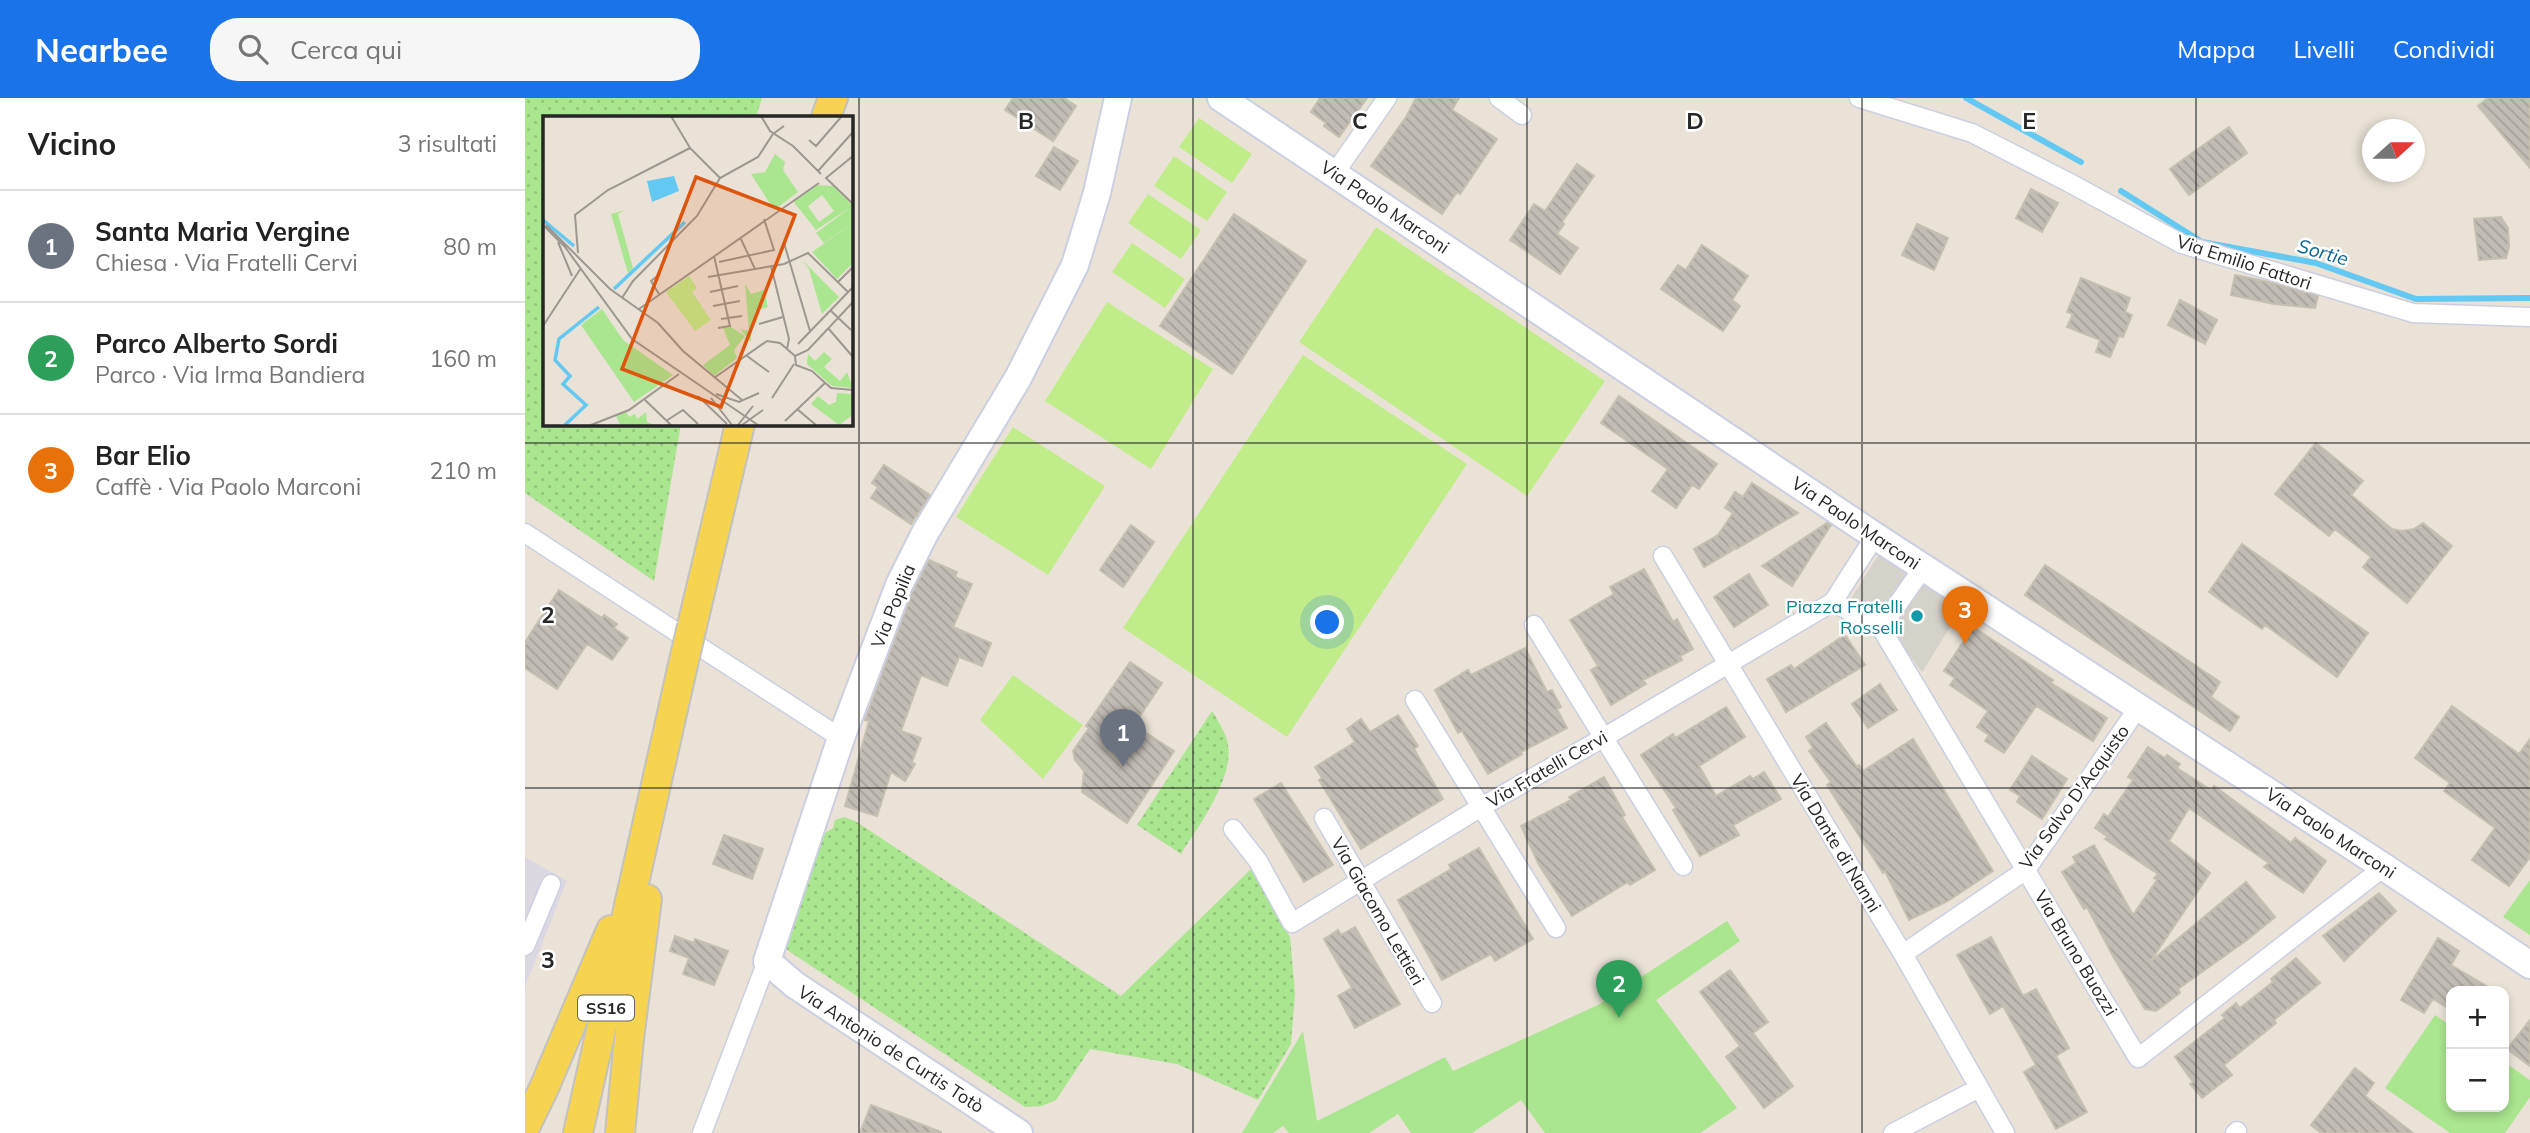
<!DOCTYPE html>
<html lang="it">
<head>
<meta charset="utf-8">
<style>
	:root { --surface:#fff; --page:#f6f6f6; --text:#222; --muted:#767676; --line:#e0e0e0; --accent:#1a73e8 }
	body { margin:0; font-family:Mulish,sans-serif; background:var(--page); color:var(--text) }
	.controls { position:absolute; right:21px; bottom:21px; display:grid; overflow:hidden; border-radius:14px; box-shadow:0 4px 10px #0003 }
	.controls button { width:63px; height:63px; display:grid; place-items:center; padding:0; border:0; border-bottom:2px solid var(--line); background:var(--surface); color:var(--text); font:35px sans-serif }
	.compass { position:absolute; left:1837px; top:21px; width:63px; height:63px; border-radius:50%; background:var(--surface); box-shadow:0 4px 10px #0003; rotate:69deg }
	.you { position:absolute; left:803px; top:525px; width:24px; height:24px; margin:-18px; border:5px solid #fff; border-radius:50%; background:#1a73e8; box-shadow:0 0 0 10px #1a73e833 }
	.badge { display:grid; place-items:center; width:46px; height:46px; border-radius:50%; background:var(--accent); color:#fff; font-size:23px; font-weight:700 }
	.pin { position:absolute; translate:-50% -58px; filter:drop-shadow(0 2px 4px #0008) }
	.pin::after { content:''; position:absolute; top:37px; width:24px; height:21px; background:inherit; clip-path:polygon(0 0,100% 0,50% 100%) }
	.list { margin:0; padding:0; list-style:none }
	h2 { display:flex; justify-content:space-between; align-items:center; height:91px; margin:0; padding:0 28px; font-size:30px }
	h2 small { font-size:23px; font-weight:400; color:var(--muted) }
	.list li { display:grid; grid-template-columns:46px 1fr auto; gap:21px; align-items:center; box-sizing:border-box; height:112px; padding:0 28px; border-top:2px solid var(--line) }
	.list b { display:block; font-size:26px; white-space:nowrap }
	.list p { margin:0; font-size:23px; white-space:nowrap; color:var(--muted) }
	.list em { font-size:23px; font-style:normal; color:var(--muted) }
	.icon { flex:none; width:38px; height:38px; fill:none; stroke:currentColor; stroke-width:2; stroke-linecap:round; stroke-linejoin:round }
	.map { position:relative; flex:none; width:2005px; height:1035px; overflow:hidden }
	header { display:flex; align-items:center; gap:42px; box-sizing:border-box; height:98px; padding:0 35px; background:var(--accent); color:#fff }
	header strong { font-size:33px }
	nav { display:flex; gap:38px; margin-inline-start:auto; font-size:24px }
	.search { width:490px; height:63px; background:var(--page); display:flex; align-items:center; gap:18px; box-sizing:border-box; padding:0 24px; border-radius:28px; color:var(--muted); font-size:26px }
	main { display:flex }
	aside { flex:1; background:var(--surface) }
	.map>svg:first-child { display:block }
	.industrial { fill:#dbd8e2 }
	.grass { fill:url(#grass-dots) }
	.park { fill:#aae58f }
	.pitch { fill:#c0ed8a }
	.plaza { fill:#d5d2ca }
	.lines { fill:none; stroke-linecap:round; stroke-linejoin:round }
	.stream { stroke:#63c9f3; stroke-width:6 }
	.building { fill:url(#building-back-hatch); stroke:#c5bfb1; stroke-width:2 }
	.street-casing { stroke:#cccfe1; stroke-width:21 }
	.secondary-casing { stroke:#cccfe1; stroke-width:30 }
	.primary-casing { stroke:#c2c2c2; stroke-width:32 }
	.street { stroke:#fff; stroke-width:18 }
	.secondary { stroke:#fff; stroke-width:26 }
	.primary { stroke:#f6d450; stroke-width:28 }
	.primary-bridge-casing { stroke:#c2c2c2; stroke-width:32; stroke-linecap:butt }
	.primary-bridge { stroke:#f6d450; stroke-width:28 }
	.grid { fill:none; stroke:#262626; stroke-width:2; stroke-opacity:0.55 }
	.culture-dot { fill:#0f9aa8; stroke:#fff; stroke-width:2.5 }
	.labels { text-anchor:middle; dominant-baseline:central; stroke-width:5; stroke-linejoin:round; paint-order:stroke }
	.shield { fill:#fff; stroke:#676767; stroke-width:2 }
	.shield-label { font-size:16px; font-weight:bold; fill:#262626 }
	.street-label { font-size:18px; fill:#262626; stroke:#fff }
	.culture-label { font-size:18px; fill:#0d838f; stroke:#fff; text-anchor:end }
	.water-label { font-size:19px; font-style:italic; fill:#07639a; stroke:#fff }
	.inset-river { fill:none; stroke:#63c9f3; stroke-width:3.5 }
	.inset-road { fill:none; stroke:#9c9790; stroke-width:2 }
	.view { fill:#de560d; fill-opacity:0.15; stroke:#de560d; stroke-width:3.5 }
	.inset-edge { fill:none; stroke:#262626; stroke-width:3.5 }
	.grid-label { font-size:23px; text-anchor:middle; font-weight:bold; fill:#262626; stroke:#fff; stroke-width:5; stroke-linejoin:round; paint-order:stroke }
</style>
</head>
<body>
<header>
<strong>Nearbee</strong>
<div class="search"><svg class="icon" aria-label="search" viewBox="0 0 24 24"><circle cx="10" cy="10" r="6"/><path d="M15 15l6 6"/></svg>Cerca qui</div>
<nav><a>Mappa</a><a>Livelli</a><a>Condividi</a></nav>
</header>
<main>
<aside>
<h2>Vicino<small>3 risultati</small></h2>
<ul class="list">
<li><span class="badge" style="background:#6b7280">1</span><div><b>Santa Maria Vergine</b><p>Chiesa · Via Fratelli Cervi</p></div><em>80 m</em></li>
<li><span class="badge" style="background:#2e9e5b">2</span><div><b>Parco Alberto Sordi</b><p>Parco · Via Irma Bandiera</p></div><em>160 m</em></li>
<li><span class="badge" style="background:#e8710a">3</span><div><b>Bar Elio</b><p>Caffè · Via Paolo Marconi</p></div><em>210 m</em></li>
</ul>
</aside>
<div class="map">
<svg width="2005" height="1035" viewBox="0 0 2005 1035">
	<defs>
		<pattern id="grass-dots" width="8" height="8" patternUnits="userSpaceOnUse" patternTransform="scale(1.75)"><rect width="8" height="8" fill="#aae58f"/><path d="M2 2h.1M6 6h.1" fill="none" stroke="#92c47b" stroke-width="1.8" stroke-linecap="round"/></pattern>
		<pattern id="building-back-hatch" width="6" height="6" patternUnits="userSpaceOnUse" patternTransform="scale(1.75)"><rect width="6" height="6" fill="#c1bcb4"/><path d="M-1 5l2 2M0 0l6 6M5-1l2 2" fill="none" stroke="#a6a19b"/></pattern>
	</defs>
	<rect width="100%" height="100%" fill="#eae2d7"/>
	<path class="industrial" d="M0,759L42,783L0,889Z"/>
	<path class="grass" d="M0,0H237L231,19H19V326H156L129,483L0,395Z
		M687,613C693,623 701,635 703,647C709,680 673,729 656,756L612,727Z
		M319,719L330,723L596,898L726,771L765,839L770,895L766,946L733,1002L652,966L565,951L531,1002L517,1008L500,1009L262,852L263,833L294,739L308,730L310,722Z"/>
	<path class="park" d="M2005,782V837L1978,819Z
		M1202,823L1215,843L1131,902L1212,1010L1175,1035H1020L996,1002L947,1035H886L873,1016L844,1035H764L758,1028L748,1035H717L778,933L792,1023L920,959L928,973L1073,907Z
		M1910,917L1926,928V1009H1979V964L2005,982V999L1980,1035H1925L1860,990Z"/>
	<path class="pitch" d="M674,20L727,56L707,85L654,49Z
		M649,58L702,94L682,123L629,88Z
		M623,96L676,132L656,161L603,125Z
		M851,129L1080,283L1002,398L774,244Z
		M607,145L660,181L640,210L587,174Z
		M582,204L688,271L626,371L520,303Z
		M778,257L942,366L762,639L598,530Z
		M488,329L580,388L523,477L431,419Z
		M488,577L558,627L518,681L455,622Z"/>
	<path class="plaza" d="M1354,456L1436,512L1397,574L1360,524L1325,502Z"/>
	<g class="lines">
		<path class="stream" d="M1441,0L1556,64
			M1596,93L1677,144L1791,165L1891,201L2005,200"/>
	</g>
	<path class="building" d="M488,0H539L551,8L528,43L480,12Z
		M795,0H842L814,39L799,28L801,25L786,14Z
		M891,0H934L927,12L972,41L935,96L932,94L917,116L846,68L881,19Z
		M1963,0H2005V70L1953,8Z
		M1704,29L1722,55L1664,97L1645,71Z
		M529,49L553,63L535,92L511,78Z
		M1052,66L1069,78L1037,124L1039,126L1032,136L1053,150L1035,176L985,142L1009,106L1020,113Z
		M1506,91L1533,105L1517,134L1491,120Z
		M709,116L781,163L707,276L635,228Z
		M1976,119L1983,130L1984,149L1981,160L1954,162L1949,121Z
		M1392,126L1423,140L1409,172L1377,157Z
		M1177,147L1223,178L1207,202L1215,208L1198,233L1136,191L1153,167L1161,172Z
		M1710,177L1744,184L1793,198L1790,210L1749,206L1706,197Z
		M1556,180L1605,200L1600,214L1607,217L1598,239L1594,238L1585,259L1571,254L1575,242L1542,229L1548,216L1542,214Z
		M1655,202L1692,222L1680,246L1643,227Z
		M1094,298L1192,366L1174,391L1167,387L1151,410L1127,393L1143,371L1076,325Z
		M1791,345L1838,383L1826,397L1867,431L1877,433L1889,431L1898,425L1927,448L1882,505L1838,469L1846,459L1810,431L1804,438L1750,396Z
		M359,367L405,397L386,426L346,400L353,389L347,385Z
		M1227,385L1273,415L1211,451L1204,446L1208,452L1179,469L1169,451L1193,437L1208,415L1200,410L1210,394L1218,399Z
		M1302,425L1306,427L1267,488L1237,468Z
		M606,427L629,444L598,489L575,472Z
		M1717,446L1843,535L1812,579L1740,527L1737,531L1684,494Z
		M404,462L432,474L430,479L447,486L428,529L466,545L457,568L434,559L422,588L396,577L376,633L396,640L387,664L390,666L380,683L366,674L352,718L320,708L344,623L340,622L388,493Z
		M1520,467L1695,584L1686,599L1714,619L1705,633L1500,497Z
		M1119,471L1148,524L1152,521L1168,551L1155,558L1157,562L1118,582L1121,586L1086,607L1066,572L1073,568L1045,522L1089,496L1085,489Z
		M1224,476L1243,507L1209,529L1189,499Z
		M34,492L77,520L79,517L92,526L89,530L103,540L87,562L62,546L32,591L0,570V544Z
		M1448,529L1528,582L1526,585L1582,620L1568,643L1511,608L1479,655L1460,643L1464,637L1452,629L1463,613L1425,587L1430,580L1419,573Z
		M1320,537L1340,567L1261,614L1242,581L1266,567L1269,571Z
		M1000,550L1022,594L1027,592L1036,609L1032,611L1042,630L996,654L997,656L963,676L937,633L933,635L910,592L943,572L946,577Z
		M605,564L637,585L609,627L649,653L602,725L557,694L559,673L550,662L548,653L564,630L561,628Z
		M1355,586L1372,612L1343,630L1327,606Z
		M1927,608L1994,656L2005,641V759L1984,788L1947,762L1970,730L1919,693L1925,685L1890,660Z
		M1201,609L1220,639L1174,668L1191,698L1225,678L1228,681L1239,674L1256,701L1208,727L1214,737L1175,758L1148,712L1151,710L1116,657L1148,636L1150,640Z
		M873,617L893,648L889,651L918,701L836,751L794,682L797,680L790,669L830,644L822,631L836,621L845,634Z
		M1301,625L1332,669L1334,667L1338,673L1388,641L1468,773L1423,803L1384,822L1360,773L1358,775L1322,719L1302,687L1306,684L1284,653L1288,650L1281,639Z
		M1623,649L1640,660L1642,657L1655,666L1652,670L1686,692L1689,688L1766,745L1770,740L1801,763L1778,795L1739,769L1744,765L1664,710L1644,743L1685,775L1625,864L1721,784L1750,819L1722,842L1653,891L1655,895L1631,913L1620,911L1589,860L1562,809L1559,811L1537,774L1551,765L1548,759L1569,747L1608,817L1632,782L1629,780L1633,776L1580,741L1583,739L1570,730L1579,716L1583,719L1608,682L1603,679Z
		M1507,658L1542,681L1517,721L1492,704L1495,698L1485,692Z
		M1079,679L1100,717L1097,719L1130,772L1105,787L1103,784L1047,818L1014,767L996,728L1046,702L1044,699Z
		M756,685L808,767L779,784L729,701Z
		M199,737L238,751L227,781L188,766Z
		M954,750L1008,841L970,863L966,856L917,882L873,802L926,771L924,767Z
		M1854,795L1871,813L1819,863L1798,838Z
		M830,829L875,906L830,930L813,898L827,890L799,841L813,832L816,837Z
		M150,838L169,845L170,841L203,853L189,887L158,876L164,860L145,853Z
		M1466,839L1498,898L1511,891L1544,950L1531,958L1562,1014L1531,1031L1499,974L1511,967L1478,908L1465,916L1432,857Z
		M1913,840L1934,853L1926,867L1970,893H1926V912L1908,901L1899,915L1876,902Z
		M1771,860L1795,885L1749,922L1751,925L1699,967L1707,977L1677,1000L1665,986L1668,984L1650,959L1700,920L1697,917L1711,905L1715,910L1748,884L1746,881Z
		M1205,872L1243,924L1228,935L1268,988L1239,1010L1201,959L1215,948L1175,894Z
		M2005,922V968L1982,951Z
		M1830,970L1849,985L1840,998L1888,1035H1796L1786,1027Z
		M346,1007L416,1034V1035H335Z"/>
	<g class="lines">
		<defs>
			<path id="street" d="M974,0L997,17
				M1334,0L1447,35L1543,84L1657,146L1888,215L2005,219
				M809,76L862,0
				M0,435L153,535
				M1138,458L1378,856L1480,1035
				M1308,504L1356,530L1613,960L1859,769
				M1009,527L1158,768
				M1356,530L1398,470
				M175,549L316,640
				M890,602L1031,830
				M799,720L907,905
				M708,731L733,763L767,825L956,709L1078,640L1308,504L1350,438
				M0,848L26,786
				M1378,856L1501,772L1613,610
				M177,1035L242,863
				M1368,1035L1454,990
				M1710,1035L1712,1033"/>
			<path id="secondary" d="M696,0L1350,438L1859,769L2005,867
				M494,1035L270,887L242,863L316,640L374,487L400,435L493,280L550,167L572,95L593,0"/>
			<path id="primary" d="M301,19L308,0
				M167,528L215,326
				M0,1029L19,990L86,832
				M53,1035L157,571
				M95,1035L104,941L122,801"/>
		</defs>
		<use href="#street" class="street-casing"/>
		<use href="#secondary" class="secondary-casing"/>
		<use href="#primary" class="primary-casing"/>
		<use href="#street" class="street"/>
		<use href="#secondary" class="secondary"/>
		<use href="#primary" class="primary"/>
		<defs>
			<path id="primary-bridge" d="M157,571L167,528"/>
		</defs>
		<use href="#primary-bridge" class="primary-bridge-casing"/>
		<use href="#primary-bridge" class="primary-bridge"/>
	</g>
	<path class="grid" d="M334,0V1035M668,0V1035M1002,0V1035M1337,0V1035M1671,0V1035M0,345H2005M0,690H2005"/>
	<circle class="culture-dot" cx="1392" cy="518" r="7"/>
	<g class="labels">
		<rect class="shield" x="53" y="897.5" width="56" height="25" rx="5"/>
		<g class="shield-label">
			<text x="81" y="910">SS16</text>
		</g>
		<g class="street-label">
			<text transform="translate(860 109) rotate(34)">Via Paolo Marconi</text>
			<text transform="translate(1719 164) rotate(18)">Via Emilio Fattori</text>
			<text transform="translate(1331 425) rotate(34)">Via Paolo Marconi</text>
			<text transform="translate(368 508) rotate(-68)">Via Popilia</text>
			<text transform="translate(1022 671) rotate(-30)">Via Fratelli Cervi</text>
			<text transform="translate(1549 699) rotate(-54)">Via Salvo D'Acquisto</text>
			<text transform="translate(1806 735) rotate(33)">Via Paolo Marconi</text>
			<text transform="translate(1311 745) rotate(59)">Via Dante di Nanni</text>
			<text transform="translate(853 813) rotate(60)">Via Giacomo Lettieri</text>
			<text transform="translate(1551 855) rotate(59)">Via Bruno Buozzi</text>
			<text transform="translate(366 951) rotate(33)">Via Antonio de Curtis Totò</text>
		</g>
		<g class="culture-label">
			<text x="1378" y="508">Piazza Fratelli<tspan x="1378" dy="21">Rosselli</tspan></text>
		</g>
		<g class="water-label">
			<text transform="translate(1798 154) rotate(16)">Sortie</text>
		</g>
	</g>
	<g transform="translate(18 18)">
		<rect width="310" height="310" fill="#eae2d7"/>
		<path d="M273,69L290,70L310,90V107L281,127L273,117L308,91L273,114L250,85ZM279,79L291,95L276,106L265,90ZM82,94L75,98L90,152L85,157L68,98ZM59,193L80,224L130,259L91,286L38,209ZM188,211L202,220L191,234L194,242L171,260L160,249L187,229L180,212ZM83,296L86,301L92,298L94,303L103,296L104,306L112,309H77L73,299Z" fill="#aae58f" fill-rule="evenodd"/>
		<path d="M232,38L242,46L240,54L255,76L231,94L208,58L222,56ZM310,107V147L294,163L269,136ZM259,144L296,181L279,198L266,153ZM202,168L208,178L221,174L225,191L212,195L214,206L209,207L208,226L197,213L206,215ZM281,236L289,243L281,251L297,265L304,256L310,272L289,270L264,248L265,238L272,245ZM294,277L310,278L308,300L296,309L268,288L275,280L286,289L293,286Z" fill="#aae58f"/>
		<path d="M146,160L154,172L149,176L168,204L152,215L123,176Z" fill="#c0ed8a"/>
		<path d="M131,60L136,75L109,86L104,65Z" fill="#63c9f3"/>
		<path class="inset-river" d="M0,104L31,130M71,173L142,106M22,309L43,289L20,268L27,260L12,244L16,223L56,191"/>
		<path class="inset-road" d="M128,0L147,32L177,62M218,0L227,15L250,30L278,58M266,24L273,30L299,0M310,40L283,62L310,88M275,55L310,16M0,109L22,131L89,223L215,309M3,109L67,173L115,207L140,235L199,284M197,121L212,153M15,126L29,160M241,127L267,215M35,137L32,99L65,74L147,32M171,140L187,210L175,212M176,146L231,134L221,103M228,150L246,223L244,233M165,161L241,148L265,137L305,176M295,166L310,151M167,176L195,170M116,178L108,165L117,158M79,182L90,165L154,100L177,62L215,41L230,18L241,10M170,190L197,185M96,193L276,67M287,194L308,214M178,203L199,200M216,208L240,201M0,210L38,152M285,212L310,241M255,228L310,171M204,240L226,256M252,240L265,234L310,186M252,240L253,249L269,255L288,272L310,274M171,262L224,225L237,227L252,240M173,278L196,286L216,277M155,280L184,308M168,282L189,309M229,282L251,248M102,284L128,309M254,293L273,309M123,305L140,294L155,308M242,305L282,267M48,309L86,294L136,258M195,309L210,290M199,309L220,294"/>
		<path class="view" d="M153,61L252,99L178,291L79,253Z"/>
		<rect width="310" height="310" class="inset-edge"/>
	</g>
	<g class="grid-label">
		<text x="501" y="31">B</text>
		<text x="835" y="31">C</text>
		<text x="1170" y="31">D</text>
		<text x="1504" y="31">E</text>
		<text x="23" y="525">2</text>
		<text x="23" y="870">3</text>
	</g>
</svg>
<div class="controls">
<button>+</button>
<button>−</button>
</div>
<svg class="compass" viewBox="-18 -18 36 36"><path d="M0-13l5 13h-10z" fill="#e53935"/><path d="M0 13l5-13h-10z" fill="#767676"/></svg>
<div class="you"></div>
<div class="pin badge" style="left:598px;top:669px;background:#6b7280">1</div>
<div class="pin badge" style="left:1094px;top:920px;background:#2e9e5b">2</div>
<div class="pin badge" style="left:1440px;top:546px;background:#e8710a">3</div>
</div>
</main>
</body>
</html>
